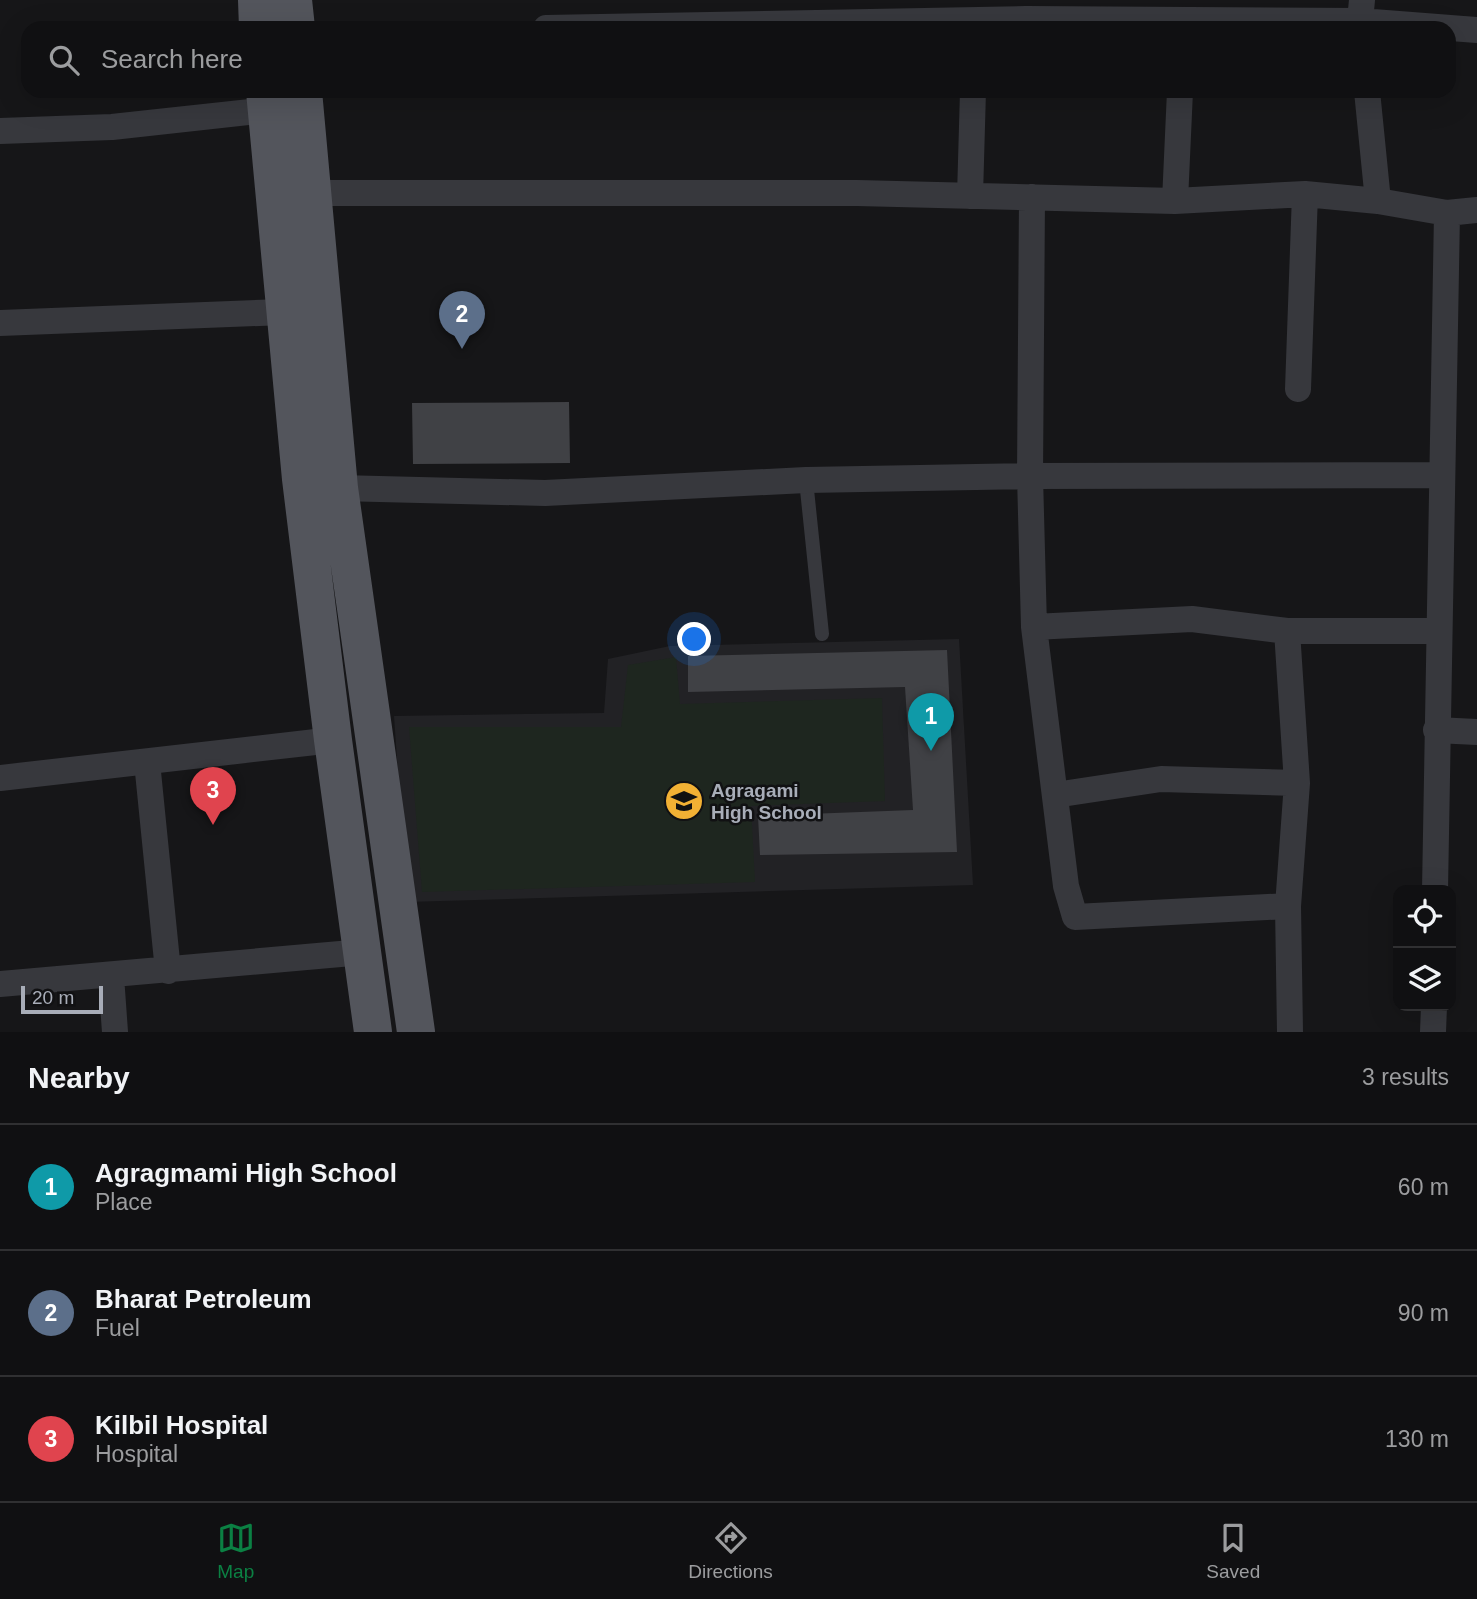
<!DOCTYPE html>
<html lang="en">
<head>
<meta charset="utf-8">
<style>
	:root { --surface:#101012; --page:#1e1e20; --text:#f1f3f6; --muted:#9c9d9f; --line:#303032; --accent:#0b8043 }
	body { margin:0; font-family:Helvetica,sans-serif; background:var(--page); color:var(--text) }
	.controls { position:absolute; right:21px; bottom:21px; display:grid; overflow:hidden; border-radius:14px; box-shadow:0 7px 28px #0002 }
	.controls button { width:63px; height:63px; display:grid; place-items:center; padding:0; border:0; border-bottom:2px solid var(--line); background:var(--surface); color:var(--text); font:35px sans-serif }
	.scale { position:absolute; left:21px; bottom:18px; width:82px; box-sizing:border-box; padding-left:7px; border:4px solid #a8adb8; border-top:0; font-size:19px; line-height:24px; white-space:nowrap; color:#a8adb8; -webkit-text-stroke:5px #111113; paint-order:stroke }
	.you { position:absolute; left:695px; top:640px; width:24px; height:24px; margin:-18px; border:5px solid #fff; border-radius:50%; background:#1a73e8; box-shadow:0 0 0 10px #1a73e833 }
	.badge { display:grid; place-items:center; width:46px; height:46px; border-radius:50%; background:var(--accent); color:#fff; font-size:23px; font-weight:700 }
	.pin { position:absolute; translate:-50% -58px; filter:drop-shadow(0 2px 4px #0008) }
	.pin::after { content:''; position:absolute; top:37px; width:24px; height:21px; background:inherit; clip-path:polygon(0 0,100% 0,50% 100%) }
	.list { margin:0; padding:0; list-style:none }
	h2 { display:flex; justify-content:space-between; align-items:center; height:91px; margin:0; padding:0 28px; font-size:30px }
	h2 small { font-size:23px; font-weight:400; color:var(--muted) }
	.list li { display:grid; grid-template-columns:46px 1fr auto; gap:21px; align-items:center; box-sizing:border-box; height:126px; padding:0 28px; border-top:2px solid var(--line) }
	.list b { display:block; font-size:26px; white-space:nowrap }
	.list p { margin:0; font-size:23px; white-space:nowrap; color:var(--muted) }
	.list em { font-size:23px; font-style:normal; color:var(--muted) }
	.icon { flex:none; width:38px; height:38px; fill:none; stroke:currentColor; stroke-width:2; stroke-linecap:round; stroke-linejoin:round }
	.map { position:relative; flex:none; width:1477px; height:1032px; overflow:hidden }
	.search { position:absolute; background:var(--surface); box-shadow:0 7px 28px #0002; left:21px; right:21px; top:21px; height:77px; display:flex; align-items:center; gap:18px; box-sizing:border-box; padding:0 24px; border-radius:21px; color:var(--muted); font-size:26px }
	.sheet { height:469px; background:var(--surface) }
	nav { display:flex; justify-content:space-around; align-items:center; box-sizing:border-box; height:98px; border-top:2px solid var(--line); background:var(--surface); font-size:19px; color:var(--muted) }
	nav a { display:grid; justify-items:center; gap:4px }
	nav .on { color:var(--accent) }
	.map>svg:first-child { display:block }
	.built { fill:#222225 }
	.green { fill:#1e261f }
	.building { fill:#404145 }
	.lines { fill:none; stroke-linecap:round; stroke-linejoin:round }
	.lane { stroke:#37383d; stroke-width:14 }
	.street { stroke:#37383d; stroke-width:26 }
	.primary { stroke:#53555c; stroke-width:38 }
	.labels { text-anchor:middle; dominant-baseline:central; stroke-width:5; stroke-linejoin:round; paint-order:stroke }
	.poi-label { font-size:19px; font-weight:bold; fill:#a8adb8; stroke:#111113; text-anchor:start }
</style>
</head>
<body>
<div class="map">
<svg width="1477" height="1032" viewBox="0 0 1477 1032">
	<rect width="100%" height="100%" fill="#161618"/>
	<path class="built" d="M959,639L973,885L407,902L394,716L604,713L608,659L670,646Z"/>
	<path class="green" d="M676,657L680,704L882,698L885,801L751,806L755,882L422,892L409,727H621L628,665Z"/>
	<path class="building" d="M569,402L570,463L413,464L412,403Z
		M947,650L957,852L760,855L758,816L913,810L905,687L688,692V656Z"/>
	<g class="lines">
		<path class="lane" d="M806,480L822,634"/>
		<path class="street" d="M546,28L1026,19L1360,21L1362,0
			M1361,28L1360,21L1477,30
			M0,131L112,127L267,110
			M314,193H857L1175,201L1305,194L1378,201L1367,91
			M970,196L973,91
			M1032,197L1030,476L1034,627L1066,886L1075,917L1288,906
			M1175,201L1180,91
			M1378,201L1447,213L1435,890
			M1447,213L1477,210
			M0,323L283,312
			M1298,389L1305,194
			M339,488L545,493L806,480L1030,476L1441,475
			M1034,627L1192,619L1287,631H1438
			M1287,631L1297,783L1288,906L1290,1032
			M1436,730L1477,732
			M147,762L168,971
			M0,778L333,740
			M1055,795L1161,779L1297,783
			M111,976L115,1032
			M0,984L363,952
			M1433,1032L1434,1006"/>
		<path class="primary" d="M257,0L258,28
			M293,0L296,28
			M265,91L301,479L333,740L373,1032
			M303,91L339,488L416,1032"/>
	</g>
	<defs>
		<symbol id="school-disc" viewBox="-11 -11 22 22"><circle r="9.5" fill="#f2b134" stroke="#111113"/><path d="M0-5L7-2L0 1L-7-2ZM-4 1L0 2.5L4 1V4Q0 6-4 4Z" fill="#111"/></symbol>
	</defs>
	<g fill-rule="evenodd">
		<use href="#school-disc" x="662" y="779" width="44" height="44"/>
	</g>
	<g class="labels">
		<g class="poi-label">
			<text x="711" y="790">Agragami<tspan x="711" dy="22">High School</tspan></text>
		</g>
	</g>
</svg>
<div class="controls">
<button><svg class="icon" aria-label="locate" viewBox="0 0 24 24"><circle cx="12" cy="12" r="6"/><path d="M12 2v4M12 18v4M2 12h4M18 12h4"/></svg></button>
<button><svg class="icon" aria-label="layers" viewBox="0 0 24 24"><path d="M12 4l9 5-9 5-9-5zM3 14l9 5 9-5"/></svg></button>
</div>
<div class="scale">20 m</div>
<div class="you"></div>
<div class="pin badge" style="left:931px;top:751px;background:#0f9aa8">1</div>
<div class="pin badge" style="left:462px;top:349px;background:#5c6f8a">2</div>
<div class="pin badge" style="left:213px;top:825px;background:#e0444e">3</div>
<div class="search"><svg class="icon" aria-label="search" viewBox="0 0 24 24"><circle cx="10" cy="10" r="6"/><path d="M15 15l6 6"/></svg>Search here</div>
</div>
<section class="sheet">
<h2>Nearby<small>3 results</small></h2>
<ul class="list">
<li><span class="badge" style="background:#0f9aa8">1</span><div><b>Agragmami High School</b><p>Place</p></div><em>60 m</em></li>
<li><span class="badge" style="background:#5c6f8a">2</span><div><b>Bharat Petroleum</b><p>Fuel</p></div><em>90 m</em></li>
<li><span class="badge" style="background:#e0444e">3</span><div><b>Kilbil Hospital</b><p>Hospital</p></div><em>130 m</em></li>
</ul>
</section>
<nav>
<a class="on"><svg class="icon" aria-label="map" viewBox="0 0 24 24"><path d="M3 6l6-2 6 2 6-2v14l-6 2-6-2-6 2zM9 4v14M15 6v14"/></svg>Map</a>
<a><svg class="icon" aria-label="directions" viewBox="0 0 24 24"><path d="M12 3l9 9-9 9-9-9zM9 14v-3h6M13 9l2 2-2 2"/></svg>Directions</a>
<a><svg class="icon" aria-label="saved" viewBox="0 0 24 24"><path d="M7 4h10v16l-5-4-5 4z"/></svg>Saved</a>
</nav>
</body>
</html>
